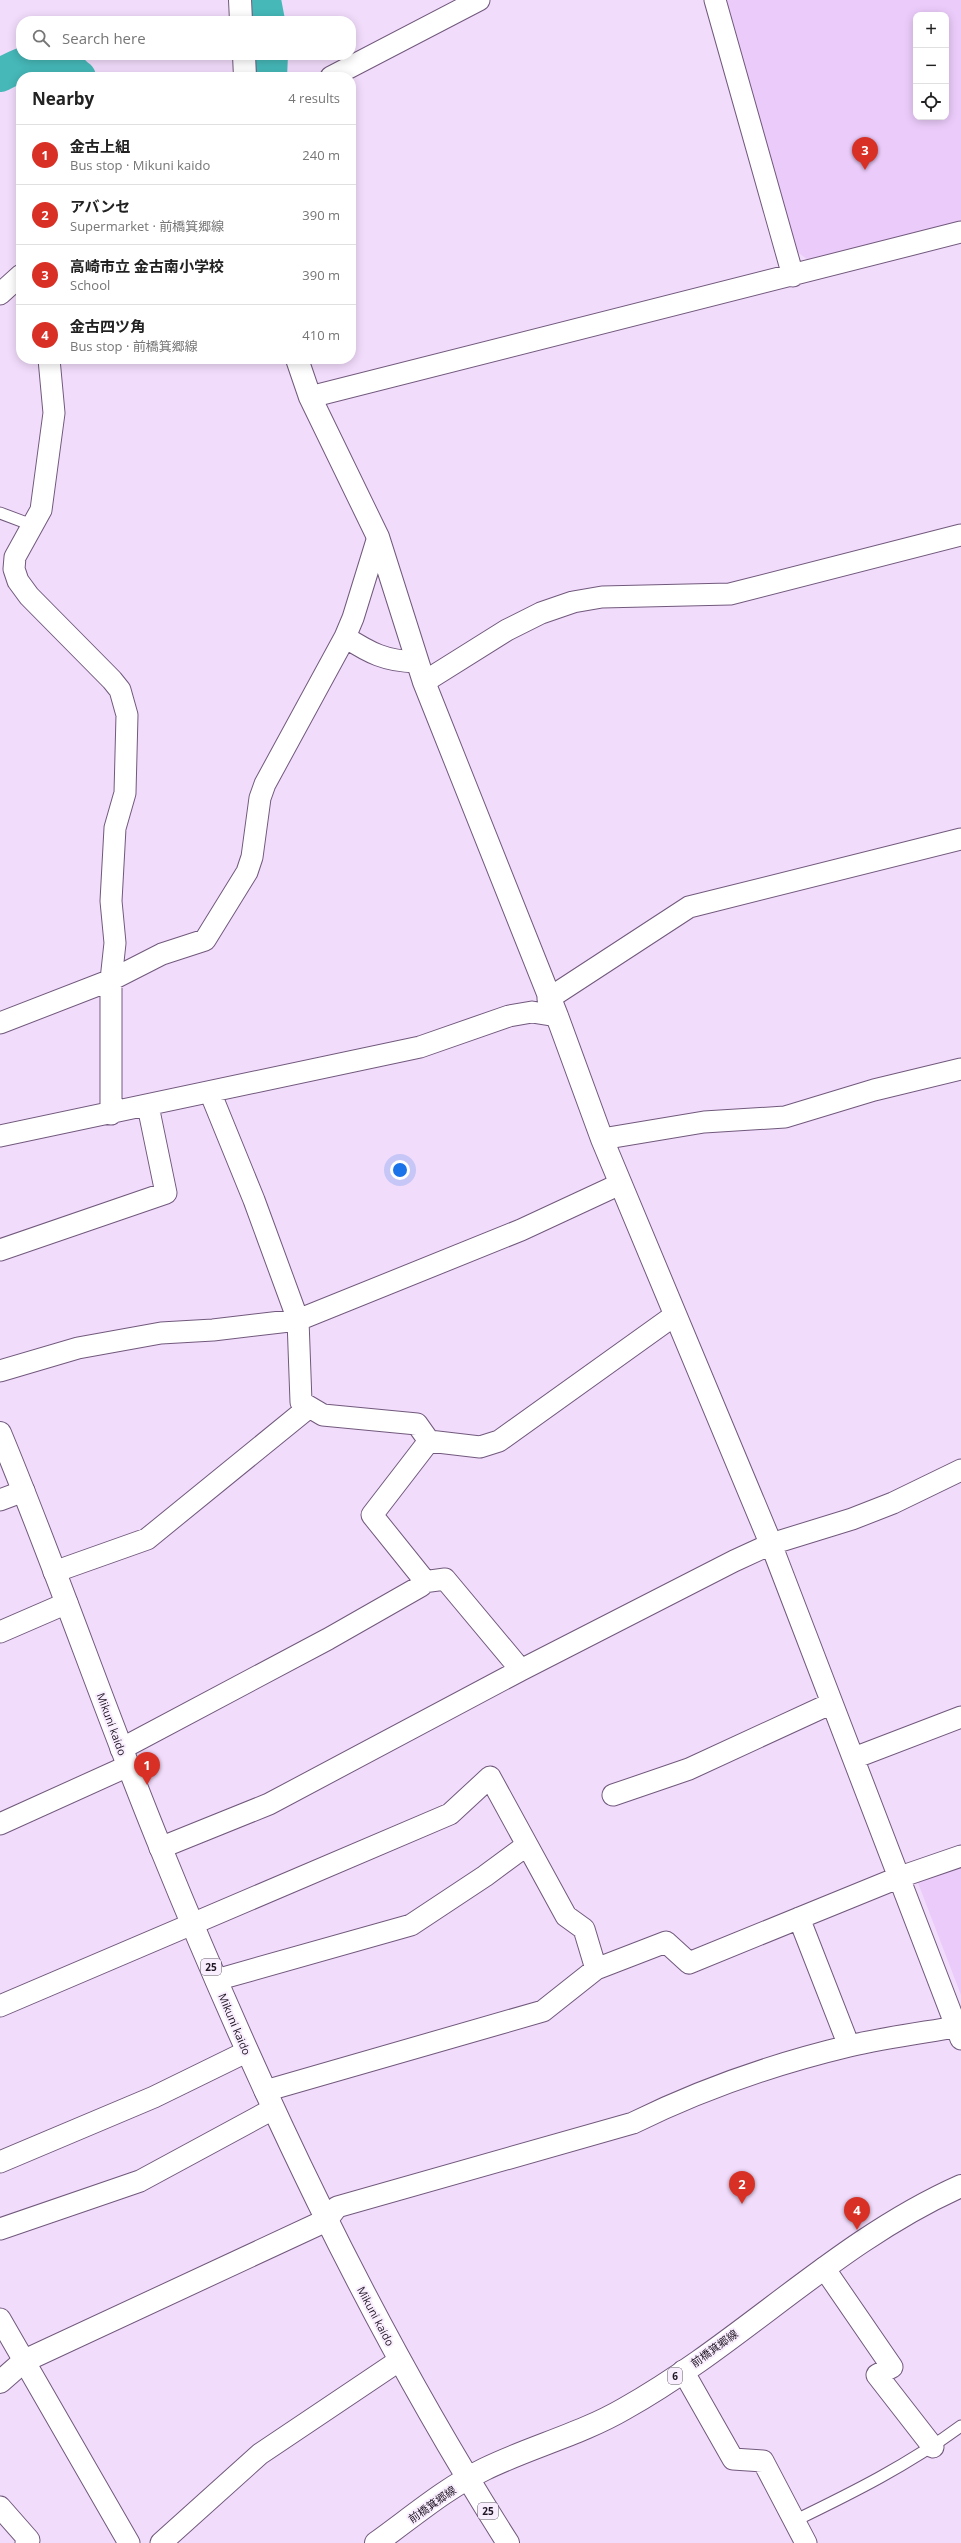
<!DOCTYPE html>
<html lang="en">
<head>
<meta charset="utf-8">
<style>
	:root { --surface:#fff; --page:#f2f2f2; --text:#222; --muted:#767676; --line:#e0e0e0; --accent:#d93025 }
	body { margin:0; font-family:"Open Sans","Noto Sans JP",sans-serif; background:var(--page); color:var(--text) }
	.controls { position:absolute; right:12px; top:12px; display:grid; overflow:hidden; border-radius:8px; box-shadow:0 2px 10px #0003 }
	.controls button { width:36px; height:36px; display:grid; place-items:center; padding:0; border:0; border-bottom:1px solid var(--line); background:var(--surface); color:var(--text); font:20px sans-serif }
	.you { position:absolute; left:400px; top:1170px; width:14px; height:14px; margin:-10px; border:3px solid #fff; border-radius:50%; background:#1a73e8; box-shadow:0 0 0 6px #1a73e833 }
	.badge { display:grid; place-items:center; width:26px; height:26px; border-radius:50%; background:var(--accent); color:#fff; font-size:13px; font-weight:700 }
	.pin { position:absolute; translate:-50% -33px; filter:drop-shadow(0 1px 2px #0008) }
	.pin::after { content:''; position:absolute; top:21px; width:14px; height:12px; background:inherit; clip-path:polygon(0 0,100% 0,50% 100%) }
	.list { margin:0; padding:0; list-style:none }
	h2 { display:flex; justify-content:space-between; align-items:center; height:52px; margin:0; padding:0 16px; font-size:17px }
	h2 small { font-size:13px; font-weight:400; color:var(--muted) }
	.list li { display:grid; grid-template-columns:26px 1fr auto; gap:12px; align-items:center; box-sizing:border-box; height:60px; padding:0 16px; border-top:1px solid var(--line) }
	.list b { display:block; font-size:15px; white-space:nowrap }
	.list p { margin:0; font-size:13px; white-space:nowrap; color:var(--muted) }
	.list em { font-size:13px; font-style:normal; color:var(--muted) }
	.icon { flex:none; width:22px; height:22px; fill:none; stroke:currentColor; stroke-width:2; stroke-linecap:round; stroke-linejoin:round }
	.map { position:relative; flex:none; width:961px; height:2543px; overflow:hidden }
	.search { position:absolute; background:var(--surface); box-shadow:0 2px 10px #0003; left:16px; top:16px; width:340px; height:44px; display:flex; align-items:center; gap:10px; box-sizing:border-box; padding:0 14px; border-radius:16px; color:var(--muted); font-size:15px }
	.panel { position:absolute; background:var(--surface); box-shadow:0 2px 10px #0003; left:16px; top:72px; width:340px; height:292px; border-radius:16px }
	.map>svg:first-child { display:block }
	.built { fill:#ebcbfa; fill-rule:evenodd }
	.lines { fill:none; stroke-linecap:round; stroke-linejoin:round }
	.river { stroke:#46b8b8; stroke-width:34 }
	.service-casing { stroke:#71597c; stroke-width:13 }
	.minor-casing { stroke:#71597c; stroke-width:23 }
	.tertiary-casing { stroke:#71597c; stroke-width:24 }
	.primary-casing { stroke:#71597c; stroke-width:24 }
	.service { stroke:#fff; stroke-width:11 }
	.minor { stroke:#fff; stroke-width:21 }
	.tertiary { stroke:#fff; stroke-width:22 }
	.primary { stroke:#fff; stroke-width:22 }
	.labels { text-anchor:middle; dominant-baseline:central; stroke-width:4; stroke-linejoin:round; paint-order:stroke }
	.shield { fill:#f9eefe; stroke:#615765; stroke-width:1 }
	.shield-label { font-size:10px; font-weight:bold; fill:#201624 }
	.street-label { font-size:11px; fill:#201624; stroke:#f9eefe }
</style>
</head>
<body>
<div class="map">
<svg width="961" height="2543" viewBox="0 0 961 2543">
	<rect width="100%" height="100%" fill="#f2dcfc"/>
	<path class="built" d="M721,0H961V224L812,263L791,247ZM916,15H946V117H916Z
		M961,1860V1995L915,1875Z"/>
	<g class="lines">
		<path class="river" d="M264,0L268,21
			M0,75C18,66 45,51 65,65C70,68 74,74 79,77
			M270,77L271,55"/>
		<defs>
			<path id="service" d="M0,513L32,525
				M794,2521C852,2493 910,2464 961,2426"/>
			<path id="minor" d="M715,0L793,276
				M331,77L479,0
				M0,294L21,275
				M49,359L54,413L41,510L15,557L14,569L18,581L29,596L112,680L120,690L127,715L125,793L115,828L111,901L115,943L111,980V1114
				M310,397L961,232
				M345,637C370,653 385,661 416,662
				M424,682L507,630L541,613L573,602L602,597L730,594L961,535
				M548,999L689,907L961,839
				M0,1023L111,980L162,954L205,940L247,872L252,857L260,798L265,784L345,637L353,618L378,537
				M210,1092L254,1200L298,1320L301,1402L323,1415L417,1424L429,1441L480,1447L499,1441L675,1315
				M0,1136L420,1047L509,1016L532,1012L557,1016
				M602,1139L704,1122L785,1117L874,1090L961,1069
				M0,1250L166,1193L148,1106
				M0,1371L78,1348L161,1333L213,1330L298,1320L521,1230L620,1184
				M0,1500L24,1491
				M771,1544L961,2039
				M54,1572L147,1539L308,1408
				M423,1582L445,1579L521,1670
				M0,1632L67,1603
				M121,1749L328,1639L421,1586V1576L372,1515L429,1441
				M854,1758L961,1717
				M613,1795L689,1769L832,1703
				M0,1824L128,1766
				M160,1848L269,1804L521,1670L734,1561L771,1544L852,1519L893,1503L961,1470
				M799,1918L849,2046
				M216,1980L411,1925L485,1876L527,1845
				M0,2006L450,1814L490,1777L566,1916L584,1929L596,1969
				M265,2091L543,2011L596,1969L666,1942L689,1963L900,1877L961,1856
				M0,2162L154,2097L246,2052
				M327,2220L337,2207L633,2123C702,2089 774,2064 849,2046C884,2038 921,2033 956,2027
				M0,2229L140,2181L273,2109
				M824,2268L892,2367L877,2375L933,2447
				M0,2319L129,2543
				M683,2371L733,2459L763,2461L806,2543
				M0,2507L29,2540L26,2543
				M161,2543L260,2454L400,2360"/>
			<path id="tertiary" d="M240,0L241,21
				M244,55L245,77
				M297,359L310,397L378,537L424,682L557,1016L602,1139L771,1544
				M0,2382L24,2361L327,2220"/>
			<path id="primary" d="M0,1433C57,1570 104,1709 160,1846C258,2087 368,2323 508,2543
				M376,2543C411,2518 446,2488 485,2469C530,2447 581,2434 624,2409C742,2343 837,2241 961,2186"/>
		</defs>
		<use href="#service" class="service-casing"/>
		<use href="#minor" class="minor-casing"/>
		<use href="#tertiary" class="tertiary-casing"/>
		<use href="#primary" class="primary-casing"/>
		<use href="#service" class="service"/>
		<use href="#minor" class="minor"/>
		<use href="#tertiary" class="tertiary"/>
		<use href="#primary" class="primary"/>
	</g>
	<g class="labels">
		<g class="shield">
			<rect x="201" y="1959" width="20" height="16" rx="3"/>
			<rect x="668" y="2368" width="14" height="16" rx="3"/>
			<rect x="478" y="2503" width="20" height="16" rx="3"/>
		</g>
		<g class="shield-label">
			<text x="211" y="1967">25</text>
			<text x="675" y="2376">6</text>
			<text x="488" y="2511">25</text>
		</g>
		<g class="street-label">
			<text transform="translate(112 1724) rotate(70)">Mikuni kaido</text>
			<text transform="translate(235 2024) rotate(67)">Mikuni kaido</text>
			<text transform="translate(376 2316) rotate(62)">Mikuni kaido</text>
			<text transform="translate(714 2348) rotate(-36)">前橋箕郷線</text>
			<text transform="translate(432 2504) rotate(-35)">前橋箕郷線</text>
		</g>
	</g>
</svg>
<div class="controls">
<button>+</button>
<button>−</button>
<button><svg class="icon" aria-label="locate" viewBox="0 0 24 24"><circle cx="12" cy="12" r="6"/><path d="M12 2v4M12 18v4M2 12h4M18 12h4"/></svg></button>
</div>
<div class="you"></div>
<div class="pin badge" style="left:147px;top:1785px">1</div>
<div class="pin badge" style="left:742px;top:2204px">2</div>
<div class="pin badge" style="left:865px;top:170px">3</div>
<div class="pin badge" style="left:857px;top:2230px">4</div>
<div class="search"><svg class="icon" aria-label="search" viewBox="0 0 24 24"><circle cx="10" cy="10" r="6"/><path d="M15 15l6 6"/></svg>Search here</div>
<section class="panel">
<h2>Nearby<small>4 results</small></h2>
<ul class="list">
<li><span class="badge">1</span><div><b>金古上組</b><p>Bus stop · Mikuni kaido</p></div><em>240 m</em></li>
<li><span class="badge">2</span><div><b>アバンセ</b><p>Supermarket · 前橋箕郷線</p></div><em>390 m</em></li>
<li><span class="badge">3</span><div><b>高崎市立 金古南小学校</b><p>School</p></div><em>390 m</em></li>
<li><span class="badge">4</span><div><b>金古四ツ角</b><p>Bus stop · 前橋箕郷線</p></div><em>410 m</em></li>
</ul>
</section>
</div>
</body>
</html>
